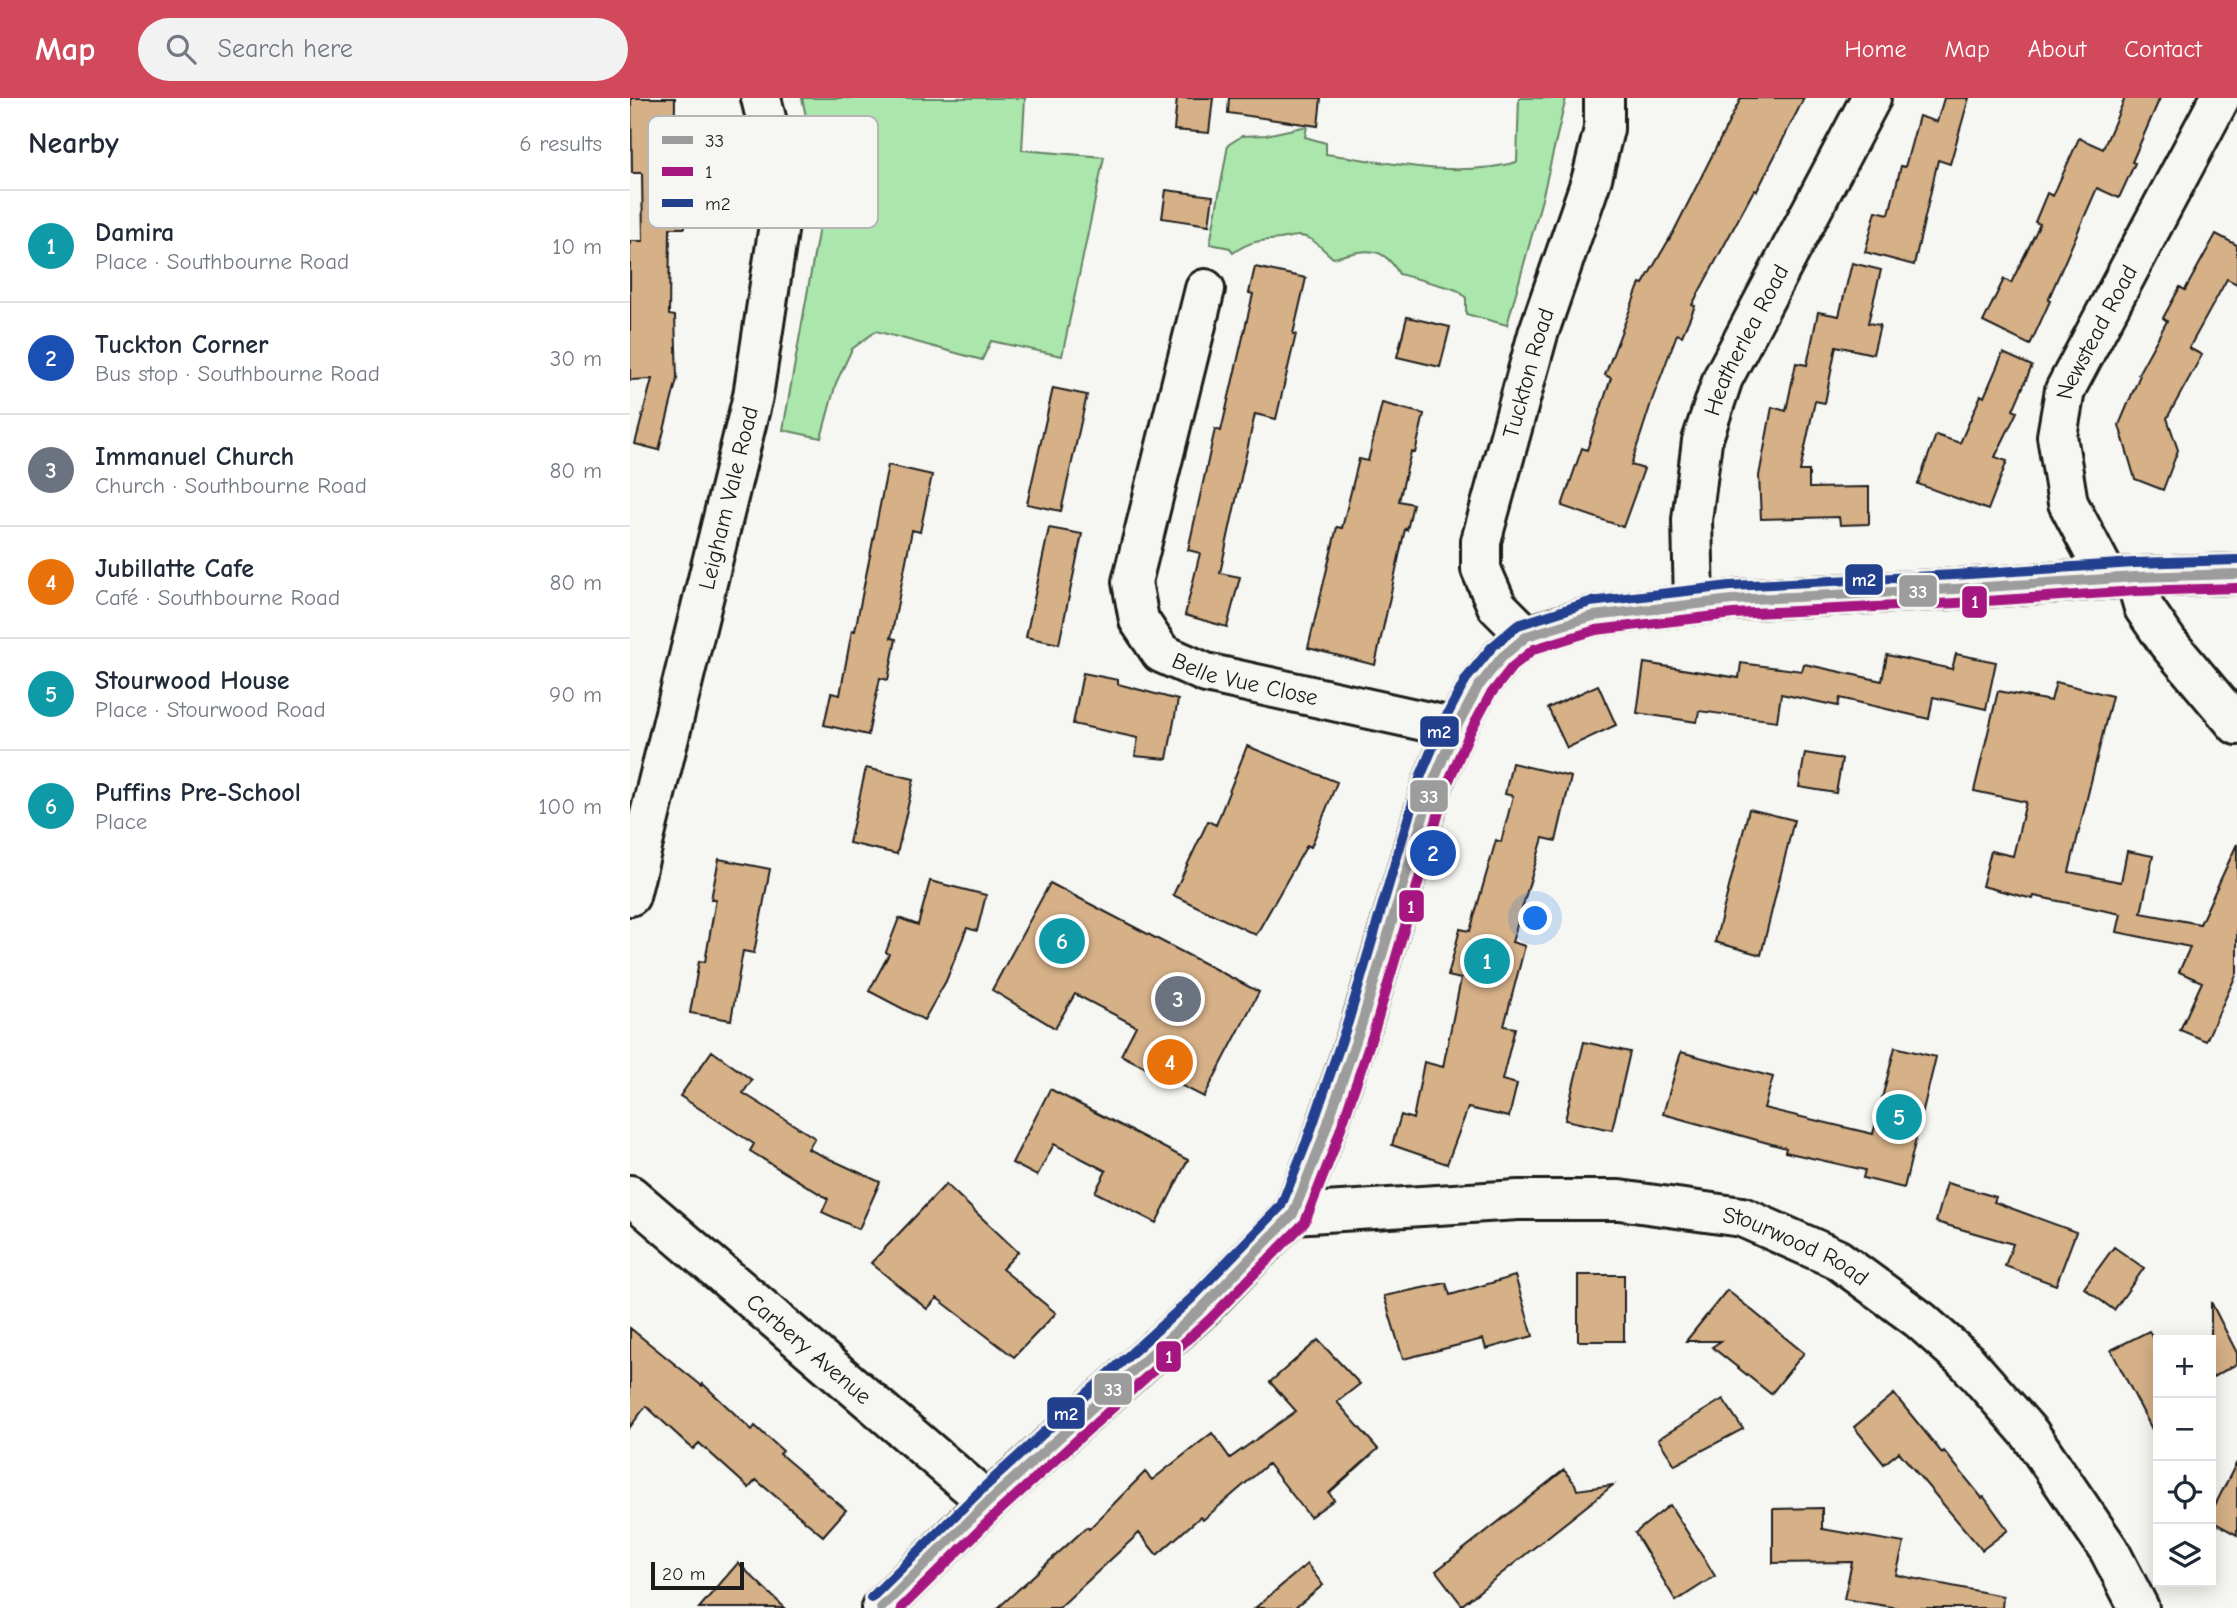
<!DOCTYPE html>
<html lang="en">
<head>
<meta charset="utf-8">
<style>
	:root { --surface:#fff; --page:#f2f2f3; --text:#1f2937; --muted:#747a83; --line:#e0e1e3; --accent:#d1495b }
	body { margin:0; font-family:"Comic Neue",sans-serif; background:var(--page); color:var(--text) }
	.controls { position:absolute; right:21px; bottom:21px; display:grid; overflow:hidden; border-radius:0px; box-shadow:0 4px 18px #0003 }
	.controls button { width:63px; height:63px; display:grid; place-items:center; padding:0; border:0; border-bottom:2px solid var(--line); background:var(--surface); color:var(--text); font:35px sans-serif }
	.scale { position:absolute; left:21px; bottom:18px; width:93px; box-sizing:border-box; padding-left:7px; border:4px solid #1c1c1c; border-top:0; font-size:19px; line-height:24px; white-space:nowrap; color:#1c1c1c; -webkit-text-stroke:5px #f6f6f2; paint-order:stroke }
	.you { position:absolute; left:906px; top:821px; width:24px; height:24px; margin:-18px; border:5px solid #fff; border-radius:50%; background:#1a73e8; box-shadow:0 0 0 10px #1a73e833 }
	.badge { display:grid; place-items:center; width:46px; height:46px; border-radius:50%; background:var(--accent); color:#fff; font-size:23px; font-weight:700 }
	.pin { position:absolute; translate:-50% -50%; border:4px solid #fff; box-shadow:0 2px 7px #0006 }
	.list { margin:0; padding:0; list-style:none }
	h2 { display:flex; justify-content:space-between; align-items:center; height:91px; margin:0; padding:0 28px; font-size:30px }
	h2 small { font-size:23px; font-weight:400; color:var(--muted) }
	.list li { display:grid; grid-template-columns:46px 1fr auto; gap:21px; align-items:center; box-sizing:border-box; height:112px; padding:0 28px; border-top:2px solid var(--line) }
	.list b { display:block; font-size:26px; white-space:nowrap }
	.list p { margin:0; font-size:23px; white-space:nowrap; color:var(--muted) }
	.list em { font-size:23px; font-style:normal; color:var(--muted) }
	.icon { flex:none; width:38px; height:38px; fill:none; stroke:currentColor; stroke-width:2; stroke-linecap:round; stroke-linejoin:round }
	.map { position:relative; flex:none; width:1607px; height:1510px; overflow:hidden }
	header { display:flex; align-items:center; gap:42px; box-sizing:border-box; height:98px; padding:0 35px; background:var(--accent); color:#fff }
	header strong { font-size:33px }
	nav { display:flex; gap:38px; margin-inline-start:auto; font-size:24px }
	.search { width:490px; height:63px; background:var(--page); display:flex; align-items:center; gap:18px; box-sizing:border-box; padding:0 24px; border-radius:38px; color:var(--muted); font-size:26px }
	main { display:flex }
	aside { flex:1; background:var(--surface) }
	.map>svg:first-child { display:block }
	.green { fill:#abe7ac; stroke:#648264; stroke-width:2 }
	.building { fill:#d6b188; stroke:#1c1c1c; stroke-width:2 }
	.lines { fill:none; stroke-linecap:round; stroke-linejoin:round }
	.minor-casing { stroke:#1c1c1c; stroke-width:44 }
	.major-casing { stroke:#1c1c1c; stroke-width:44 }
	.minor { stroke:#f6f6f2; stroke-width:38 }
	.major { stroke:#f6f6f2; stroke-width:38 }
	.bus-1-casing { stroke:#f6f6f2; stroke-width:16 }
	.bus-2-casing { stroke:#f6f6f2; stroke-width:16 }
	.bus-3-casing { stroke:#f6f6f2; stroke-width:16 }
	.bus-1 { stroke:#9d9c9c; stroke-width:10 }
	.bus-2 { stroke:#a61680; stroke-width:10 }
	.bus-3 { stroke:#23408f; stroke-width:10 }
	.labels { text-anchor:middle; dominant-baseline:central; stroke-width:7; stroke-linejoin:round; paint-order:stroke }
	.street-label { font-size:23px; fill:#1c1c1c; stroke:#f6f6f2 }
	.key { fill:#f6f6f2; stroke:#b5b5b2; stroke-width:2 }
	.key-label { font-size:19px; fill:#1c1c1c }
	.line-badge { stroke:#f6f6f2; stroke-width:2.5 }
	.badge-label { font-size:19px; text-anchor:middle; font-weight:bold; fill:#fff }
</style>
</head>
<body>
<header>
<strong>Map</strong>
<div class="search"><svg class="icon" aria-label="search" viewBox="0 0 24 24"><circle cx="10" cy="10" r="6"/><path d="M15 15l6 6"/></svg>Search here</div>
<nav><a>Home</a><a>Map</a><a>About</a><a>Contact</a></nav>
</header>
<main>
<aside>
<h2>Nearby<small>6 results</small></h2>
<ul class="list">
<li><span class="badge" style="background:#0f9aa8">1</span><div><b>Damira</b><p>Place · Southbourne Road</p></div><em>10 m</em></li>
<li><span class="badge" style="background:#1a4fb4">2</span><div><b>Tuckton Corner</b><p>Bus stop · Southbourne Road</p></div><em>30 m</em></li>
<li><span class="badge" style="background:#6b7280">3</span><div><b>Immanuel Church</b><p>Church · Southbourne Road</p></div><em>80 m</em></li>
<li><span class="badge" style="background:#e8710a">4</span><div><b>Jubillatte Cafe</b><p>Café · Southbourne Road</p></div><em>80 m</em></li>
<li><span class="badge" style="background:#0f9aa8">5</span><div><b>Stourwood House</b><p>Place · Stourwood Road</p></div><em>90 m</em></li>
<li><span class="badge" style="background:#0f9aa8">6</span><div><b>Puffins Pre-School</b><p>Place</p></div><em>100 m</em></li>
</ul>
</aside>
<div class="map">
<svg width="1607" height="1510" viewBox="0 0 1607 1510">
	<rect width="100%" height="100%" fill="#f6f6f2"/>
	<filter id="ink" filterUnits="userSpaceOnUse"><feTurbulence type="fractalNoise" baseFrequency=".0143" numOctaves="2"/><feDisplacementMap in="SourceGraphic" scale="14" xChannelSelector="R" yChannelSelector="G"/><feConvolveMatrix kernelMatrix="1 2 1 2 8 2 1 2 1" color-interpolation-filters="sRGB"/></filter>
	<g filter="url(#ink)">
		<path class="green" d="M172,0H395L392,52L474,59L432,258L361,243L352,262L246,233L222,251L206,285L191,340L153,332L194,101Z
			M889,0H936L912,101L877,227L836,216V200L829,193L821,190L769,176C752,144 732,153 703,160C696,154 689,147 682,142C670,135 662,139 650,141C630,143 621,142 603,155L600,150L580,146L598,47L612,38L636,37L677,28L675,39L696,45V56C758,64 826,81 887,64Z"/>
		<path class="building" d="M1,0H45L44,91H55V130H40L39,217L45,218L47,281L29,352L5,346L22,281L0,282V143H13L12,75H2Z
			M547,0H583L579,35L544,32Z
			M599,0H691L688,28L598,15Z
			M1111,0H1174L1127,93L1124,92L1062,207L1065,208L1052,238L1047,236L1022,302L1001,367L1014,371L993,429L932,408L952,350L957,352L981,280L975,277L1010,185L1013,186L1044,133Z
			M1314,0H1339L1320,66L1308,62L1284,167L1235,154L1246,113L1259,116L1271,68L1275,69L1289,18L1307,24Z
			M1495,0H1530L1502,64L1505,65L1489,100L1467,90L1418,202L1420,203L1400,247L1353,224L1374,181L1381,185L1410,126L1405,124L1417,95L1423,98L1449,40L1473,51Z
			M536,92L583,98L579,127L532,120Z
			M1586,136L1607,147V186L1597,181L1559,250L1572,257L1537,320L1548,352L1533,392L1505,381L1489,327L1510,277L1508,276L1537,223L1533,220L1550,189L1555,192Z
			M1222,165L1251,172L1238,225L1250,227L1243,256L1206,248L1195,305L1185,303L1170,373H1179V390L1239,389V426L1210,427L1209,419L1131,421L1129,378L1142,309L1156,313L1166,265L1177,267L1188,214L1209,218Z
			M625,169L676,180L663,236H666L646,321L625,316L590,475L610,479L597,529L555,517L570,455L558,452L585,331L591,333L623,196L619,195Z
			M777,219L820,229L810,269L767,259Z
			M1373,255L1402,268L1383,312L1387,314L1365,359L1377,363L1358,412L1288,386L1306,337L1330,345L1351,297L1354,299Z
			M423,290L457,297L431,413L397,406Z
			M752,305L794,316L785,355L781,354L769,403L783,406L777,432L775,431L745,567L678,550L707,429L712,430L729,361L738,363Z
			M258,367L302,377L290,434L282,432L261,540L266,541L258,582L250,580L238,637L194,627L201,595L210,597L222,532L225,533Z
			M419,430L452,436L429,546L396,539Z
			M1326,556L1366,564L1356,611L1303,599L1299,621L1210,600L1208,608L1151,596L1147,623L1069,613L1067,624L1007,615L1014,565L1109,580L1111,565L1172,573L1174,566L1252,583L1257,557L1322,571Z
			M453,575L488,582V586L548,602L537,661L505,658L508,640L443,626Z
			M1426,584L1482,598L1439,774L1491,784L1497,753L1523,758L1511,815L1570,826L1607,746V875L1576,943L1550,932L1572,884L1549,874L1560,849L1487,834L1491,816L1404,798L1403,801L1352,788L1361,753L1383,758L1396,704L1344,693L1368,593L1421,603Z
			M968,587L986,627L937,650L918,610Z
			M617,648L707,684L681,749L677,747L626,837L543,797L578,723L586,727Z
			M1175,655L1212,661L1206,695L1169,689Z
			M882,665L941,679L926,743L913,740L882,844L895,848L874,928L885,930L872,982L887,986L879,1019L838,1010L817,1066L762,1047L771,1017L783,1021L794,964L813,969L831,881L818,878L830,831L840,833L866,742L871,744L883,698L875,696Z
			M236,670L284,681L267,756L219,745Z
			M1119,711L1164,722L1131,857L1085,844Z
			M89,761L140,771L124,855L113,853L101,922L60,915L69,863L75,864L86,801H81Z
			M300,783L356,797L347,833L337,830L316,883L294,922L239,893L259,856L256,854L269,820L288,827Z
			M420,785L629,894L574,999L491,957L506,928L445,896L425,930L362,892Z
			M954,944L1000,954L982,1032L935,1022Z
			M1265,949L1306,959L1274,1090L1233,1080L1235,1072L1155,1054L1156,1050L1033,1016L1051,954L1143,979L1134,1010L1243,1036Z
			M82,953L122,982L113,995L185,1040L178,1051L250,1084L229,1131L192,1114L198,1101L120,1053L124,1046L50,998Z
			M420,991L558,1062L526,1125L465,1094L476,1073L424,1046L407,1078L382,1065Z
			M1317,1085L1366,1099L1364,1104L1446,1134L1426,1187L1375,1168L1383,1146L1306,1124Z
			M316,1086L388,1154L372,1171L426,1215L384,1259L307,1200L297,1211L241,1165Z
			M1484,1149L1514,1170L1484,1212L1454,1190Z
			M948,1177H994V1243H948Z
			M885,1178L903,1238L856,1251L853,1241L773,1261L754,1198L816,1185L820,1197Z
			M1097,1192L1174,1255L1141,1296L1082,1249L1091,1243H1056Z
			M1581,1204L1607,1255V1266L1581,1280Z
			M0,1230L72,1288L73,1286L122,1332L125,1328L153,1353L150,1356L216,1412L193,1438L126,1382L119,1390L69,1345L63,1351L16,1308L0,1329Z
			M1519,1233L1528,1251V1343L1481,1252Z
			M688,1242L730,1286L707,1304L748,1351L699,1395L704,1402L680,1419L638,1366L573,1422L570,1419L527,1457L509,1435L429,1510H368L457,1429L459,1431L515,1374L522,1382L582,1335L600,1360L666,1313L640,1284Z
			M1264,1296L1312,1355L1314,1353L1352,1400L1354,1399L1378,1432L1352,1452L1269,1354L1254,1366L1224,1329Z
			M1093,1301L1113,1331L1045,1367L1028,1341Z
			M1607,1364V1437L1581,1423V1415Z
			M934,1372L945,1386L947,1392L983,1387L832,1507L806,1473Z
			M1040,1407L1085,1478L1046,1503L1005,1435Z
			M1192,1410V1431L1274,1445L1266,1477L1373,1498L1372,1510H1268L1214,1501L1222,1464L1143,1465V1411Z
			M108,1465L155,1510H69Z
			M677,1466L693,1487L665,1510H625Z"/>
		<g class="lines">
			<defs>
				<g id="minor">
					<path id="s1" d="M575,191L502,484L509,522L531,555L576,575L826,630"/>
					<path d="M1505,479L1514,510L1538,545L1607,627"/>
					<path id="s2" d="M1478,481L1438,405L1427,338L1435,292L1590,0"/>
					<path id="s3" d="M1064,505L1062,422L1072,343L1093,280L1241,0"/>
					<path id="s4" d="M897,538L867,508L851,471V443L908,236L962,80L974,31V0"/>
					<path id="s5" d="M0,798L123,298L152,107L148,69L131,0"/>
					<path id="s6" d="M0,1097L358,1404"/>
					<path id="s7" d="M663,1116L888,1102H989L1112,1119L1207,1161L1290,1222L1337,1264L1400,1336L1479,1452L1509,1510"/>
				</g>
				<path id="major" d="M251,1510L358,1404L571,1211L663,1116L690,1048L731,928L804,682L826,630L848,589L872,559L897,538L963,518L1102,502L1325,491L1505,479L1607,476"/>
			</defs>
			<use href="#minor" class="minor-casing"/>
			<use href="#major" class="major-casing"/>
			<use href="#minor" class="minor"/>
			<use href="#major" class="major"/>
			<defs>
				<path id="bus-1" d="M251,1510L358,1404L571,1211L663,1116L690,1048L731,928L804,682L826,630L848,589L872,559L897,538L963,518L1102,502L1325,491L1505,479L1607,476"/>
				<path id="bus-2" d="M271,1510L368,1414L580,1221L675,1124L703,1053L744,933L817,687L839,636L860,597L882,569L904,551L966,532L1103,516L1326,505L1506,493L1607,490"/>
				<path id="bus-3" d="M241,1500L349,1394L561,1201L651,1108L677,1043L718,924L791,677L813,625L836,581L862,549L888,527L960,504L1100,488L1324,477L1504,465L1607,462"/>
			</defs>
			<use href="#bus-1" class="bus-1-casing"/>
			<use href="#bus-2" class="bus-2-casing"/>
			<use href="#bus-3" class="bus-3-casing"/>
			<use href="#bus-1" class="bus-1"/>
			<use href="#bus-2" class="bus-2"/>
			<use href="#bus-3" class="bus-3"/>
		</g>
	</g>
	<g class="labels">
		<g class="street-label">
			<text stroke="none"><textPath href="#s2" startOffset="266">Newstead Road</textPath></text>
			<text stroke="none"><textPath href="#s3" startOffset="273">Heatherlea Road</textPath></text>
			<text stroke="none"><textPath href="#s4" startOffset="285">Tuckton Road</textPath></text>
			<text stroke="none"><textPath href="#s5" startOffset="410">Leigham Vale Road</textPath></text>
			<text stroke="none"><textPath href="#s1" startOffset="469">Belle Vue Close</textPath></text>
			<text stroke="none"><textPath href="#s7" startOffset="511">Stourwood Road</textPath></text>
			<text stroke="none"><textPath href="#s6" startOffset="236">Carbery Avenue</textPath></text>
		</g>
	</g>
	<rect x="18" y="18" width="230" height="112" rx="10" class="key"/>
	<rect x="32" y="38" width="31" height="8" fill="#9d9c9c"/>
	<rect x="32" y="69" width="31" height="9" fill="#a61680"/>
	<rect x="32" y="101" width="31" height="8" fill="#23408f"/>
	<g class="key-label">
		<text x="75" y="49">33</text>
		<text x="75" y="80">1</text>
		<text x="75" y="112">m2</text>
	</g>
	<g class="line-badge">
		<rect x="1214" y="465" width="40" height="33" rx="7" fill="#23408f"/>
		<rect x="1268" y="476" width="40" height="34" rx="7" fill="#9d9c9c"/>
		<rect x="1331" y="487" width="27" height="34" rx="7" fill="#a61680"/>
		<rect x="789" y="617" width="41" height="33" rx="7" fill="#23408f"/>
		<rect x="779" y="681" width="40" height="34" rx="7" fill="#9d9c9c"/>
		<rect x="768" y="791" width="27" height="34" rx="7" fill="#a61680"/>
		<rect x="525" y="1242" width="27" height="33" rx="7" fill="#a61680"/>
		<rect x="463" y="1274" width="40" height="34" rx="7" fill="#9d9c9c"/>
		<rect x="416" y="1298" width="40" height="34" rx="7" fill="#23408f"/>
	</g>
	<g class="badge-label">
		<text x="1234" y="488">m2</text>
		<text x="1288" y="500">33</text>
		<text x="1345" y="510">1</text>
		<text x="809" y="640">m2</text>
		<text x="799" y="705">33</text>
		<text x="781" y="815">1</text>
		<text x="539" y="1265">1</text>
		<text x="483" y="1298">33</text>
		<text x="436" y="1322">m2</text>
	</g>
</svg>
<div class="controls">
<button>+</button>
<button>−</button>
<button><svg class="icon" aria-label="locate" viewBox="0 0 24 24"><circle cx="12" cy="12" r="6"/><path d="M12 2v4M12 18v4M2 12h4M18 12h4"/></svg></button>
<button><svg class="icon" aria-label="layers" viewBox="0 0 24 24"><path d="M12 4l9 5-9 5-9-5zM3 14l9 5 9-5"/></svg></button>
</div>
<div class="scale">20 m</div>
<div class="you"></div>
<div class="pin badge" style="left:857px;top:863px;background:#0f9aa8">1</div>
<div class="pin badge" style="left:803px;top:755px;background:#1a4fb4">2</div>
<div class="pin badge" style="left:548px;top:901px;background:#6b7280">3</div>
<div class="pin badge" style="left:540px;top:964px;background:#e8710a">4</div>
<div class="pin badge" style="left:1269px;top:1019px;background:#0f9aa8">5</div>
<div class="pin badge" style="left:432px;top:843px;background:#0f9aa8">6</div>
</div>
</main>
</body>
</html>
